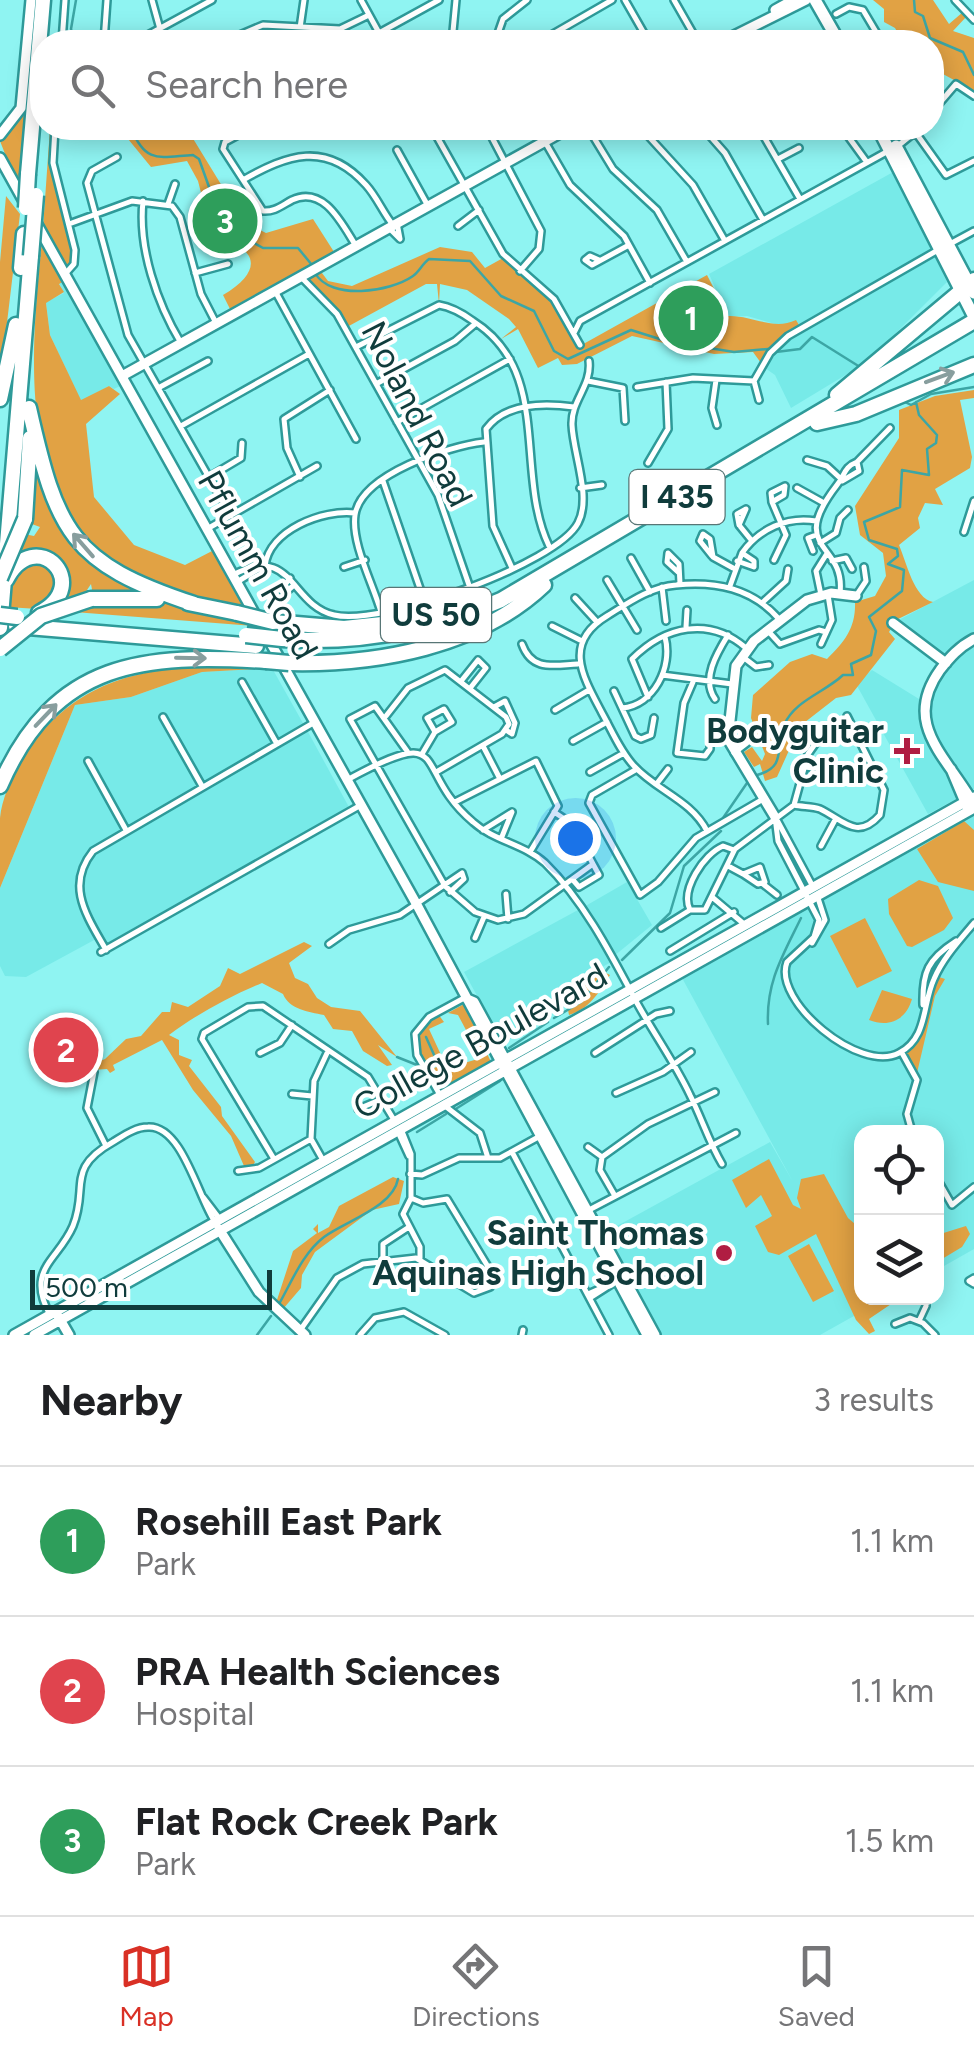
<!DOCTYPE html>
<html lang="en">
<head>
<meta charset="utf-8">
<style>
	:root { --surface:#fff; --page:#f2f2f2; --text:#202124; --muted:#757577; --line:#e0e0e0; --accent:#d93025 }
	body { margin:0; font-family:Figtree,sans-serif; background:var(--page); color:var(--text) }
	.controls { position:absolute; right:30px; bottom:30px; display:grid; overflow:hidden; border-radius:20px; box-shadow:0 5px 25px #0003 }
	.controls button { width:90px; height:90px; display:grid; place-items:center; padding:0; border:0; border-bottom:2px solid var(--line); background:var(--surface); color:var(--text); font:50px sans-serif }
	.scale { position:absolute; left:30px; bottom:25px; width:242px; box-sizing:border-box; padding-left:10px; border:5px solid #103c3c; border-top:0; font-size:28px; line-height:35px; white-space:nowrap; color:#103c3c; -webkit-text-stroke:8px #fff; paint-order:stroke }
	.you { position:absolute; left:575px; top:838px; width:35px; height:35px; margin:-25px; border:8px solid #fff; border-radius:50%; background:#1a73e8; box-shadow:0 0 0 15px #1a73e833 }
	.badge { display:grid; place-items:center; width:65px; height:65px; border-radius:50%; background:var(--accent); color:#fff; font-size:32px; font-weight:700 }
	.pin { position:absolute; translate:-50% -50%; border:5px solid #fff; box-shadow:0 2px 10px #0006 }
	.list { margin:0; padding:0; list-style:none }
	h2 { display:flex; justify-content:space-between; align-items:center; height:130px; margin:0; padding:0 40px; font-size:42px }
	h2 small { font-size:32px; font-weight:400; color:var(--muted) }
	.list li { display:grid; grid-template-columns:65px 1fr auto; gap:30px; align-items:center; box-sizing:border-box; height:150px; padding:0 40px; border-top:2px solid var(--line) }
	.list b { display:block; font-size:38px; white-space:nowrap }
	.list p { margin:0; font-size:32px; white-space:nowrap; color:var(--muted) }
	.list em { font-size:32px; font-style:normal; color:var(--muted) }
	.icon { flex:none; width:55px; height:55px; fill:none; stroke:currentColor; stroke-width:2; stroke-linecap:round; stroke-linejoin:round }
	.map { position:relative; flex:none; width:974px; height:1335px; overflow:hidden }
	.search { position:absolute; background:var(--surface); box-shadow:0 5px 25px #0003; left:30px; right:30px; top:30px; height:110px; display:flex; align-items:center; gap:25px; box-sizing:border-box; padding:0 35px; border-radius:40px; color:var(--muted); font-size:38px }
	.sheet { height:580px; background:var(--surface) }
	nav { display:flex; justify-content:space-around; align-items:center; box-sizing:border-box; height:140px; border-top:2px solid var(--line); background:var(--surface); font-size:28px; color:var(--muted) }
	nav a { display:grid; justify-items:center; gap:5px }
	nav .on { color:var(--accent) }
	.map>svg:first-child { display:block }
	.built { fill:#77eae8 }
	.green { fill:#e1a244 }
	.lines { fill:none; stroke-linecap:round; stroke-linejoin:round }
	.stream { stroke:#3ca6a5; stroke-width:2.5 }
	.street-casing { stroke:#2e9a99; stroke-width:10 }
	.secondary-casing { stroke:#2e9a99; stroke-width:14 }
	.primary-casing { stroke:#2e9a99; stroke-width:16 }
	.highway-casing { stroke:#2e9a99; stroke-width:19 }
	.street { stroke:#fff; stroke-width:5 }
	.secondary { stroke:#fff; stroke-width:9 }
	.primary { stroke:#fff; stroke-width:11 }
	.highway { stroke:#fff; stroke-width:14 }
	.highway-bridge-casing { stroke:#2e9a99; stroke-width:19; stroke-linecap:butt }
	.highway-bridge { stroke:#fff; stroke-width:14 }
	.oneway { stroke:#889e9e }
	.poi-dot { fill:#b01d42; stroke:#fff; stroke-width:4 }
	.labels { text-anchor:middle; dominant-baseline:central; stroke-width:8; stroke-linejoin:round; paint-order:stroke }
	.shield { fill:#fff; stroke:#587676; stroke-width:2.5 }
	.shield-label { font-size:32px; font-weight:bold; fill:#103c3c }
	.street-label { font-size:35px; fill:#103c3c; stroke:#fff }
	.poi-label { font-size:35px; font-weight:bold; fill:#103c3c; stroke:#fff; text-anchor:end }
</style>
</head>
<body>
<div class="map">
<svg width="974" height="1335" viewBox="0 0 974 1335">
	<rect width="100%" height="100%" fill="#8ff4f2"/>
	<path class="built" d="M895,171L947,282L867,362L791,408L775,375L765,368L781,346L802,332L798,323L782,326L747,316L728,317L709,274Z
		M64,281L122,385L114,389L109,386L81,401L50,335L46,302L64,293L59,283Z
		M974,580V635L945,658L895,622Z
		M974,641V789L969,791L927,721L930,689L962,648Z
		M272,668L304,725L98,843L85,857L75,884L77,902L96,939L26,977L5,976L0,966V888L75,705L131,697L202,672Z
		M872,670L919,699L920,719L960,797L928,814L856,684Z
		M307,730L350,809L106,944L84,905L81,888L91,857L111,841Z
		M974,814V1249L937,1270L936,1132H862V1298H886L820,1335H661L606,1232L770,1142L793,1182L681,976Z
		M627,882L652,925L614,956L582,908Z
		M578,910L611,962L558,993L565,1007L503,1043L464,972Z"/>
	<path class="green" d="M33,0H38L23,182H16L0,141L22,110Z
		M873,0H933L949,24L963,12L967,16L953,31L974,38V91L932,68V42H903L895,28L884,22V9Z
		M50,128V158L72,246L73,258L66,269L43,228Z
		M119,128H150L166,139L189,132L244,222L266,233L313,219L336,255L232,313L223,295C265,270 258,247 212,236L198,181L187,161L151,167Z
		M6,196L20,214L0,381V262Z
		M42,240L64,281L59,284L64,292L46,303L50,335L81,400L109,386L120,394L86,424L94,497L134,545L185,565L214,550L249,610C199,599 149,591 106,563C96,556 88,543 81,534C19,457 33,332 42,240Z
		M440,247L472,252L485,268L503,258L554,303L578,347L707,275L728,316C752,315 773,331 796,320L799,325L779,339L761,363L753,352L714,354L632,336L577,364L562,365L558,358L538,368L518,329L501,339L516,327L509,319L467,290L440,284L439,304L437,284H426L347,327C335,307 318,297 305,278L319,269L328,281L352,286Z
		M26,383L28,472L19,533L34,536L40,527L29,523L34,449L62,521L149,593L93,595L91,584L83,596L165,603L252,621L254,626L61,611L51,559L11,565Z
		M974,390V398L960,400L972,457L970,468L935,489L943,505L925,503L918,518L920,528L899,545C907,564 914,598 933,602L896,620L889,632L895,639L851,695L836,698L800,726L777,777L765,781L760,764L754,767L744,752L752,747L762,761L765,754L751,718L753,695L790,662L812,654L827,659C845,642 856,627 855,602L875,596L886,576L883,553L860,535L855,506L899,438V410L935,396Z
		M23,562H48L60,586L38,609L7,607L9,581Z
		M219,662L275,668L202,672L131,697L75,705L0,888C0,865 0,841 0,818C2,796 14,773 26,754C71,683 141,665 219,668Z
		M964,821L974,830V891L938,882L917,849Z
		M919,880L938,886L953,918L944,930L912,947L907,946L889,914L888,899Z
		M865,918L892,971L857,988L830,936Z
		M304,942L312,946L289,963L295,978L308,984L317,998L331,1007L360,1011L397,1057L378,1045L392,1065L387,1066L363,1051L352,1031L333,1029L324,1015C308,1012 289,1009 283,994L262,983C230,996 197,1014 169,1035L179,1040V1055L192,1060L189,1066L221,1107L222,1116L255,1162L252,1167L244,1166L231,1136L193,1090L162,1040L113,1065L115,1070L110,1073L107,1069L92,1070L93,1064L105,1059L126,1039L141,1036L162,1012H170L172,1002L188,1007L220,986L228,968L240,974Z
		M598,969L610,975C599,993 589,1009 569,1015L564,990Z
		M936,976L945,979L935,996L917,1073L904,1054L922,1031Z
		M882,990L912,999C906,1020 889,1028 869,1020Z
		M464,1004L491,1062L441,1089L432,1069L450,1061L461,1064L481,1058L458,1015L448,1013Z
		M438,1014L444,1022L429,1029L442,1057L424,1063C412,1042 417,1026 438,1014Z
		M769,1159L793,1205L801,1209L797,1198L801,1179L824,1174L848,1218L861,1229L862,1298H900L869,1319L875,1331L869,1334L856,1320L816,1234L779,1255L768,1252L755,1226L772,1216L761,1195L746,1208L732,1180Z
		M393,1177L404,1181L399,1204L372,1210L315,1252L302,1275L301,1288L283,1309L276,1303L293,1251L317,1233L313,1229L318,1224V1233L329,1227L339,1206Z
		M966,1226L970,1234L962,1247L937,1262V1235Z
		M809,1244L834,1291L813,1302L788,1256Z"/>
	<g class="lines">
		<path class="stream" d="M914,0L915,12L923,16L930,38L963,52L974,75
			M75,42L71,29L76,0
			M131,128C146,165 160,157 193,155L199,159L223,226L263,248H298L312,265
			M315,273C331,301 390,292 413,276C420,271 422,264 429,259L470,261L501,296L534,311L554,351L568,359L631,330L666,341L734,352L768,349
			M776,352L800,349L812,337L860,367
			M905,402L911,405L931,394L974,387
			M757,775C787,767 775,749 784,725C795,700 824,693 843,675H853L851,664L871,655L876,631L869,617L902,591L904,570L888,564L898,556L897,549L869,540L864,522L900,507L902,470L929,475L927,449L936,443L937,435L919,415L916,402
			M723,818L747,783
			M622,960L670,913L684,866L721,831
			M554,1018L581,1002L609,967
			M768,1024C766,982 783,955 801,918
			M426,1037L435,1057
			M509,1048L548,1022
			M397,1057L417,1065
			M454,1110L500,1081
			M417,1132L446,1114
			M279,1304C292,1281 303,1253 324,1237C346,1221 393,1207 398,1179
			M257,1335L271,1316"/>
		<defs>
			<path id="street" d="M152,0L160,29
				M361,0L384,42
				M625,0L649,42
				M674,0L698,42
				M955,0L974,20
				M836,14L849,7L863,10L882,42
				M379,33L439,0
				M62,42L65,0
				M104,42L107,0
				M135,42L212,0
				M223,42L263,25L340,29L369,15
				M298,42L304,0
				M452,42L456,0
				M495,42L503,19L527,0
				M539,42L612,0
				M787,42L793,35L798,42
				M932,112L956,84L974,96
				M55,128L53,163L75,250L74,264L66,273
				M251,128L225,142L223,149L263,211C274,212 281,206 292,200C324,185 342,224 356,246
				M432,128L503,254L554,299L580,345
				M487,128L541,231L539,249L520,271
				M537,128L570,185L624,236L650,283
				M588,128L613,169L657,210L687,262
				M641,128L693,185L725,241
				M703,128L725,153L763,220
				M759,128L800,199
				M842,128L866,161
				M916,133L946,175L974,161
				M899,145L920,128
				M397,150L428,206
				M117,157L92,171L87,183L128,335L231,516
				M778,159L799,148
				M243,180C287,155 326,140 366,185C377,197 383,213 393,225
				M143,201C138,248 157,303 181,343
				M168,204L175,184
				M69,224L132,201L172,206L180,217L201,294L216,323
				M458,226L479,210
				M389,228L400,239L397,223
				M948,245L974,231
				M599,260L590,256L585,260L592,265L629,245
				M195,273L228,264
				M302,278L337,314L438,495L470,588
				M275,291L356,439
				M574,333L580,321L890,150
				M356,347L439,305C452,307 462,313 473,321C553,371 514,473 549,546
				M716,380L712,408L717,425
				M588,381L623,388L625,421
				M754,381L770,353L788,336L938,250
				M754,381L759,400
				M376,384L455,341L475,324
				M160,387L208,361
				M637,387L693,378L754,381
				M397,422L510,359
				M181,426L309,354
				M807,460L827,466L840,478
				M648,463L668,429L666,382
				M209,477L241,458L242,443
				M300,477L287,448L284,419L330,390
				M383,481L425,603
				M842,481L859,471L857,462L890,428
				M580,488L602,485
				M797,488L824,503
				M772,502L771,493L785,486L784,495L772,502L786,535L774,560
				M739,525L737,514L746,509L739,525L752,541
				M207,529L317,466
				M964,532L974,501
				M820,543L836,533L840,518L848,510
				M813,551L808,538L816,535
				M712,556L700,541L703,534L710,539L713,557L733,568
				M631,558L650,592
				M737,561L754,567V561L742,553C759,529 787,516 816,521
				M832,561L846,558L852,569
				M265,566C269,530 323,509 355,513
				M344,567L365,560
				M512,568L493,526L486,429C505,403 545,403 574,407
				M679,573L667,562L668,553L679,564L680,584
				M233,575C293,543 290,605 334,615C380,627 557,564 578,523C592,497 573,453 572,425C571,400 592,386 589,361
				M290,578L281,590L286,592L294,585
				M607,580L637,630
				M237,582L260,568
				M730,586L742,553
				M662,587L666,621
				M840,593C846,542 786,551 837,485C845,475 844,467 857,462
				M821,595L816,571L826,555
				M856,596L866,581L864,567
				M575,598L597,622
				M763,602L786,581L788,569
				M381,612C373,584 351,543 355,515C361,474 449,446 484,442
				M552,626L582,641
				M686,627L687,610
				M769,632L780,644L819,630L826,632
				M522,644C532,672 554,665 578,664
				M821,644L832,620L828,595
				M743,657L756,667L769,665
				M662,675L732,684
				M462,680L478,660L486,668L471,687
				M242,682L277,744
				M693,682L684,703L677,753L705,756L710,749V728H727
				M614,691L635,736L641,739L651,735L654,718
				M648,697L632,659C665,626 709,616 746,648
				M715,699C701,679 717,653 728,635
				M494,707L505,701L515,723L512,734L506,730
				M622,708C654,705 673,667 665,637
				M555,710L589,690
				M386,716L408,688L445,670L506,717L509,724L502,734L438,771
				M163,717L202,786
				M573,741L607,722
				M483,746L499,777
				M407,751L375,706L350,719L445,886L475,912L498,920L524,914L593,864L572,824L554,812
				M734,753L747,743
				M422,754L435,732L452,722L444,709L427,718L435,732
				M88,761L126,830
				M805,767L855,773L873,769
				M637,769L592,795L589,803L640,895L658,882L696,838L765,798
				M590,772L624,753
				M347,780C455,721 410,769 473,822C494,841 524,844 545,863C584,901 612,956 637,1003C654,1034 675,1063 690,1095C702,1119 709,1142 722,1164
				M658,782L668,769
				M455,802L536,761L558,806L530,852
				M794,805C803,807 812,806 820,809C843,820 857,841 880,815L884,790L847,716
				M775,817L778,841L819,920L814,937L787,962C772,1001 860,1074 899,1053C928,1038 922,1005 934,979C943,958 959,941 974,923
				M777,820L812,885
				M483,830L512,812L501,839
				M707,831C691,800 657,791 634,766C620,751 612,731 602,713C583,677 562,643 607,616C628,603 650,587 676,585C716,581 752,588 779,619
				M821,846L835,820
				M734,850L723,846C704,854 680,890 690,910H705L735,849L794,805L808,754L820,737
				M730,867L743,874L760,867L765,882L758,884L743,874
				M573,880L579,887L599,875L593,864
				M763,884L777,895
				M506,894L508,919
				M712,897L744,924
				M661,928L690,910
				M475,938L484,917
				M812,943L825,920L817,895
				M329,944L349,930L400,915L462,873L464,879L450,892
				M106,950C87,916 65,886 93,851L315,722
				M670,951L734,912
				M101,952L361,805
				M923,1005C922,972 928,959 956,941
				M260,1053L280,1043L292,1025
				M595,1053L656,1014L670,1011
				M902,1053L917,1080L907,1114L912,1132
				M94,1072L87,1108L106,1146
				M616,1093L663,1072L691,1052
				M292,1094L312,1096
				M440,1095L417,1055L415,1034L429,1017L466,997
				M445,1106L480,1133L488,1158
				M358,1109L382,1099
				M401,1129L411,1154V1198
				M398,1132L409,1156
				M311,1139L324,1162
				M588,1147L602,1157
				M512,1152L609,1335
				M602,1157L648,1124L715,1092
				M602,1157L600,1170L615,1196
				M274,1159L202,1039L204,1033L248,1007L263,1006L368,1077L394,1120
				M238,1171L259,1168L311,1139L314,1081L328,1051
				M410,1174L422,1175L459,1158H500L542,1135
				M936,1177L952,1205L974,1187
				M203,1197L219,1218
				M411,1198L403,1214L420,1247V1258
				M589,1210L736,1133
				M383,1261V1244L409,1227
				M974,1278L969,1281L974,1284
				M588,1294L615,1282
				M590,1298L615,1282
				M50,1315C25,1269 58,1261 73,1226C89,1187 65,1169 113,1142C123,1136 135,1127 148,1127C182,1125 198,1197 215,1222
				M919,1321L926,1306
				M895,1324L910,1318L923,1323L935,1335
				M301,1329L337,1278L363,1264L416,1258L474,1293L490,1287V1270L447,1199L423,1203L411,1198
				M360,1335L375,1318L404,1312L445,1335
				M522,1335L523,1330"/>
			<path id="secondary" d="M775,10L793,0
				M722,42L806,0
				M0,135L21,108L31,0
				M0,158L25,203
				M35,221L417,905L647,1335
				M122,376L569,128
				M893,623L946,663
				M951,769L967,807
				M972,801C945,755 902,723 940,670C950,657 959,647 974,639
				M775,817L728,739L736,666L754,641L807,600L831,593L856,596
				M467,999L474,1002L655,1335
				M219,1229L259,1292L305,1335
				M58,1316L69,1335
				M14,1335L974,797
				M34,1335L974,808"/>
			<path id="primary" d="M815,0L839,42
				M878,128L974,317
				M896,146L974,293"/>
			<path id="highway" d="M28,174L43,0
				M21,268L24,234
				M837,395L974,280
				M0,399L16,325
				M29,408C57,532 70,563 194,604
				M817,423L856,414L974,365
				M25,519L30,438
				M6,580C35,523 95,584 39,613
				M91,599H157
				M188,603L237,613
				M273,622L344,628L411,621
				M16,626L256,646
				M0,628L31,256
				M282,639C358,644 431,631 501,600L974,321
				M289,663C376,665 479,647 544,585
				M0,786C55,659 145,654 266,661"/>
		</defs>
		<use href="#street" class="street-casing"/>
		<use href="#secondary" class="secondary-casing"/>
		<use href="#primary" class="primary-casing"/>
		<use href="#highway" class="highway-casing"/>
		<use href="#street" class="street"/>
		<use href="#secondary" class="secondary"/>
		<use href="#primary" class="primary"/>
		<use href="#highway" class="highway"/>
		<defs>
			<path id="highway-bridge" d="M26,208L28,174
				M31,256L36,195
				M0,578L25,519
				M237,613L273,622
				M0,615L17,617
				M246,635L282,639
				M0,649L41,616L91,599
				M266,661L289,663"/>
		</defs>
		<use href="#highway-bridge" class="highway-bridge-casing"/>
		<use href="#highway-bridge" class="highway-bridge"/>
	</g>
	<defs><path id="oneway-shaft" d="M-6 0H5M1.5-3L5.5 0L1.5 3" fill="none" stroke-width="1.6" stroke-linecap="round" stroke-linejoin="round" transform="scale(2.5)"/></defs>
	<g class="oneway">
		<use href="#oneway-shaft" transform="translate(940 377) rotate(-20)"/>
		<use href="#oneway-shaft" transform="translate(83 545) rotate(-131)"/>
		<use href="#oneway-shaft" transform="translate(191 658) rotate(1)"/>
		<use href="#oneway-shaft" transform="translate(46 715) rotate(-46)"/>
	</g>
	<g class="poi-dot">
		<path d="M902 736h10v10h10v10h-10v10h-10v-10h-10v-10h10z"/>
		<circle cx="724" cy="1253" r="10"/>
	</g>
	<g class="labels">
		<g class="shield">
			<rect x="629.5" y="470" width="95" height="54" rx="8"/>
			<rect x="381" y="588" width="110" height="54" rx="8"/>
		</g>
		<g class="shield-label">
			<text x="677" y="497">I 435</text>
			<text x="436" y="615">US 50</text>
		</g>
		<g class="street-label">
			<text transform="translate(417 414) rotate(63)">Noland Road</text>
			<text transform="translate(258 565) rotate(61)">Pflumm Road</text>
			<text transform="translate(480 1041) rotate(-29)">College Boulevard</text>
		</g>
		<g class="poi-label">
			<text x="884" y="731">Bodyguitar<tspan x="884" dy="40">Clinic</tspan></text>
			<text x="704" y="1233">Saint Thomas<tspan x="704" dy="40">Aquinas High School</tspan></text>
		</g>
	</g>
</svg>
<div class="controls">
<button><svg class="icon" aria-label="locate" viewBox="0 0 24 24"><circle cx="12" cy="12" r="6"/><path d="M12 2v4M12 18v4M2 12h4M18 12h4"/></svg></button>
<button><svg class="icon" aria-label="layers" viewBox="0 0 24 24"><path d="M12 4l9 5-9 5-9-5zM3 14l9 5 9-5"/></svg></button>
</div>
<div class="scale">500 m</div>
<div class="you"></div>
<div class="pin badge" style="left:691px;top:318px;background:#2e9e5b">1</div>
<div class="pin badge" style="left:66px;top:1050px;background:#e0444e">2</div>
<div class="pin badge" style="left:225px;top:221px;background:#2e9e5b">3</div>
<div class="search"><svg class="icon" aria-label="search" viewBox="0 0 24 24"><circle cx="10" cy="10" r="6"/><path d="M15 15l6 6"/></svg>Search here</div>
</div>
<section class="sheet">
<h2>Nearby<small>3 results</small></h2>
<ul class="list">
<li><span class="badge" style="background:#2e9e5b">1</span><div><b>Rosehill East Park</b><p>Park</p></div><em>1.1 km</em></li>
<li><span class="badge" style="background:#e0444e">2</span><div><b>PRA Health Sciences</b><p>Hospital</p></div><em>1.1 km</em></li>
<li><span class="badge" style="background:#2e9e5b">3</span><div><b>Flat Rock Creek Park</b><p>Park</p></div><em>1.5 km</em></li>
</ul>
</section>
<nav>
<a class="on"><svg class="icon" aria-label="map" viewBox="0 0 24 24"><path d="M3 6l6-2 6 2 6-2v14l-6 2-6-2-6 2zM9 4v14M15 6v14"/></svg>Map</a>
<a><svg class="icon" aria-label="directions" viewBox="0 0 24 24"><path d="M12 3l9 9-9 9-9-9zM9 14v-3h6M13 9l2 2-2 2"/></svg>Directions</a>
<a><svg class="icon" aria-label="saved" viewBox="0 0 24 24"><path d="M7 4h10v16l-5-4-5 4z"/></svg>Saved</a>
</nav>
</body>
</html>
